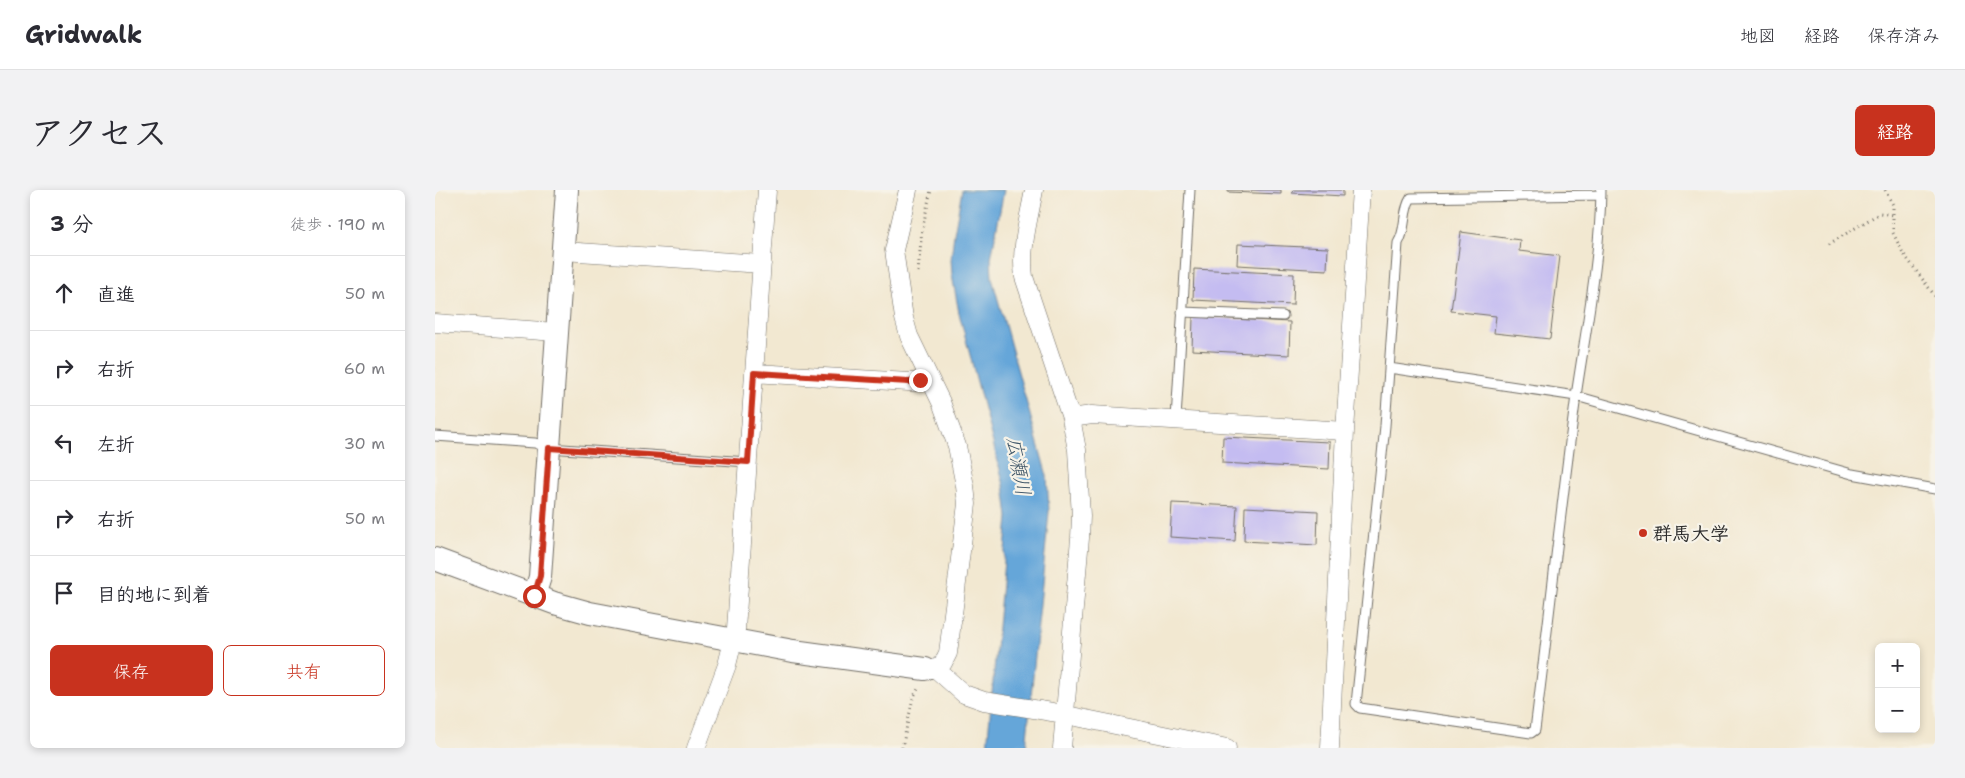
<!DOCTYPE html>
<html lang="ja">
<head>
<meta charset="utf-8">
<style>
	:root { --surface:#fff; --page:#f2f2f3; --text:#2b2b33; --muted:#7c7c81; --line:#e1e1e2; --accent:#c8321e }
	body { margin:0; font-family:"Shantell Sans","Klee One",sans-serif; background:var(--page); color:var(--text) }
	.controls { position:absolute; right:15px; bottom:15px; display:grid; overflow:hidden; border-radius:8px; box-shadow:0 2px 8px #0003 }
	.controls button { width:45px; height:45px; display:grid; place-items:center; padding:0; border:0; border-bottom:1px solid var(--line); background:var(--surface); color:var(--text); font:25px sans-serif }
	.stop { position:absolute; width:15px; height:15px; margin:-11px; border:4px solid #c8321e; border-radius:50%; background:#fff }
	.stop.end { background:#c8321e; border-color:#fff; box-shadow:0 1px 5px #0008 }
	.list { margin:0; padding:0; list-style:none }
	h2 { display:flex; justify-content:space-between; align-items:center; height:65px; margin:0; padding:0 20px; font-size:21px }
	h2 small { font-size:16px; font-weight:400; color:var(--muted) }
	.list li { display:grid; grid-template-columns:32px 1fr auto; gap:15px; align-items:center; box-sizing:border-box; height:75px; padding:0 20px; border-top:1px solid var(--line) }
	.list b { display:block; font-size:19px; white-space:nowrap }
	.list em { font-size:16px; font-style:normal; color:var(--muted) }
	.actions { display:flex; gap:10px; padding:15px 20px }
	.actions a { flex:1; padding:11px 0; border:1px solid var(--accent); border-radius:8px; text-align:center; font-size:18px; color:var(--accent) }
	.actions .main { background:var(--accent); color:#fff }
	.icon { flex:none; width:28px; height:28px; fill:none; stroke:currentColor; stroke-width:2; stroke-linecap:round; stroke-linejoin:round }
	.map { position:relative; flex:none; width:1500px; height:558px; overflow:hidden; border-radius:8px }
	header { display:flex; align-items:center; gap:30px; box-sizing:border-box; height:70px; padding:0 25px; background:var(--surface); border-bottom:1px solid var(--line) }
	header strong { font-size:24px }
	nav { display:flex; gap:28px; margin-inline-start:auto; font-size:18px }
	.intro { display:flex; align-items:center; justify-content:space-between; box-sizing:border-box; height:120px; padding:0 30px }
	h1 { margin:0; font-size:35px }
	.button { padding:12px 22px; border-radius:8px; background:var(--accent); color:#fff; font-size:18px; font-weight:700 }
	main { display:flex; gap:30px; padding:0 30px }
	aside { flex:1; background:var(--surface); border-radius:8px; box-shadow:0 2px 8px #0003 }
	.map>svg:first-child { display:block }
	.water { fill:#65a6d9; stroke:#486882 }
	.building { fill:#c4bcf1 }
	.lines { fill:none; stroke-linecap:round; stroke-linejoin:round }
	.service-casing { stroke:#716d65; stroke-width:11 }
	.minor-casing { stroke:#716d65; stroke-width:19 }
	.tertiary-casing { stroke:#716d65; stroke-width:24 }
	.path { stroke:#716d65; stroke-width:3; stroke-dasharray:1 4; stroke-linecap:butt }
	.service { stroke:#fff; stroke-width:9 }
	.minor { stroke:#fff; stroke-width:18 }
	.tertiary { stroke:#fff; stroke-width:22 }
	.route { stroke:#c8321e; stroke-width:6 }
	.poi-dot { fill:#c8321e; stroke:#f7f3e8; stroke-width:2 }
	.labels { text-anchor:middle; dominant-baseline:central; stroke-width:4.5; stroke-linejoin:round; paint-order:stroke }
	.poi-label { font-size:19px; font-weight:bold; fill:#2b2b2b; stroke:#f7f3e8; text-anchor:start }
	.water-label { font-size:20px; font-style:italic; fill:#3f5668; stroke:#f7f3e8 }
</style>
</head>
<body>
<header>
<strong>Gridwalk</strong>
<nav><a>地図</a><a>経路</a><a>保存済み</a></nav>
</header>
<div class="intro"><h1>アクセス</h1><a class="button">経路</a></div>
<main>
<aside>
<h2>3 分<small>徒歩 · 190 m</small></h2>
<ul class="list">
<li><svg class="icon" aria-label="ahead" viewBox="0 0 24 24"><path d="M12 20V5M6 11l6-6 6 6"/></svg><div><b>直進</b></div><em>50 m</em></li>
<li><svg class="icon" aria-label="right" viewBox="0 0 24 24"><path d="M7 20v-9h11M14 6l5 5-5 5"/></svg><div><b>右折</b></div><em>60 m</em></li>
<li><svg class="icon" aria-label="left" viewBox="0 0 24 24"><path d="M17 20v-9H6M10 6l-5 5 5 5"/></svg><div><b>左折</b></div><em>30 m</em></li>
<li><svg class="icon" aria-label="right" viewBox="0 0 24 24"><path d="M7 20v-9h11M14 6l5 5-5 5"/></svg><div><b>右折</b></div><em>50 m</em></li>
<li><svg class="icon" aria-label="arrive" viewBox="0 0 24 24"><path d="M6 21V4h12l-3 4 3 4H6"/></svg><div><b>目的地に到着</b></div></li>
</ul>
<div class="actions"><a class="main">保存</a><a>共有</a></div>
</aside>
<div class="map">
<svg width="1500" height="558" viewBox="0 0 1500 558">
	<rect width="100%" height="100%" fill="#f7f3e8"/>
	<filter id="ink" filterUnits="userSpaceOnUse"><feTurbulence type="fractalNoise" baseFrequency=".02" numOctaves="2"/><feDisplacementMap in="SourceGraphic" scale="10" xChannelSelector="R" yChannelSelector="G"/><feConvolveMatrix kernelMatrix="1 2 1 2 8 2 1 2 1" color-interpolation-filters="sRGB"/></filter>
	<filter id="wash" filterUnits="userSpaceOnUse"><feTurbulence type="fractalNoise" baseFrequency=".0096" numOctaves="4" result="noise"/><feDisplacementMap in="SourceGraphic" scale="20" xChannelSelector="R" yChannelSelector="G"/><feGaussianBlur stdDeviation="1.12" result="paint"/><feColorMatrix in="noise" values="0 0 0 0 0 0 0 0 0 0 0 0 0 0 0 0 0 1.4 0 .05"/><feComposite in="paint" operator="in"/></filter>
	<g filter="url(#wash)">
		<rect width="100%" height="100%" fill="#f2e8d1"/>
		<path class="water" d="M527,0H569L556,68L557,88L612,286L614,322L591,558H552L573,327L569,295L524,123L517,85L516,69L519,44Z"/>
		<g id="blocks">
			<path class="building" d="M793,0H846V4L793,2Z
				M858,0H908V6L857,3Z
				M1026,42L1085,50L1084,61L1125,66L1115,149L1059,143L1061,126L1016,121Z
				M803,54L893,58L892,80L802,75Z
				M759,79L859,84L858,115L758,110Z
				M758,127L855,132L854,165L757,160Z
				M788,247L895,252L894,279L787,273Z
				M737,313L802,316L800,351L735,347Z
				M810,317L883,321L882,355L809,351Z"/>
		</g>
	</g>
	<g filter="url(#ink)">
		<use href="#blocks" fill-opacity="0" stroke="#716d65" stroke-width="1"/>
		<g class="lines">
			<defs>
				<path id="service" d="M1166,5L976,8C967,21 972,39 963,53L950,236L921,514L925,518L1096,543L1100,540C1114,429 1126,317 1141,206C1151,138 1165,69 1166,0
					M747,122L848,126
					M954,178L1141,206L1417,284L1500,299
					M741,229L755,0
					M0,246L100,253L114,258L313,272"/>
				<path id="minor" d="M473,0L459,60L469,128L474,146L506,212L522,256L530,296L532,314L513,463L508,473L501,479
					M599,0C594,28 585,58 589,87L636,228L642,260L646,326L645,348L627,558
					M128,61L327,74
					M0,133L121,142
					M319,183L474,192H480L493,186
					M636,228L657,225L910,241
					M490,479H501L529,504L549,511L617,522L792,558
					M261,558L292,475L301,439L332,0
					M895,558L910,241L926,0"/>
				<path id="tertiary" d="M0,369L119,413L155,423L358,461L490,479
					M99,406L105,387L132,0"/>
			</defs>
			<use href="#service" class="service-casing"/>
			<use href="#minor" class="minor-casing"/>
			<use href="#tertiary" class="tertiary-casing"/>
			<path class="path" d="M1450,0L1458,15V43L1468,63L1500,106
				M1394,54L1445,23L1458,25
				M483,82L487,40L496,0
				M467,558L478,508L483,499"/>
			<use href="#service" class="service"/>
			<use href="#minor" class="minor"/>
			<use href="#tertiary" class="tertiary"/>
		</g>
	</g>
	<g class="lines" filter="url(#ink)">
		<path class="route" d="M99,406L105,386L114,258L313,272L319,183L474,192L485,190"/>
	</g>
	<circle class="poi-dot" cx="1208" cy="343" r="5"/>
	<g class="labels">
		<g class="poi-label">
			<text x="1218" y="343">群馬大学</text>
		</g>
		<g class="water-label">
			<text transform="translate(584 276) rotate(80)">広瀬川</text>
		</g>
	</g>
</svg>
<div class="controls">
<button>+</button>
<button>−</button>
</div>
<div class="stop" style="left:99px;top:406px"></div>
<div class="stop end" style="left:485px;top:190px"></div>
</div>
</main>
</body>
</html>
